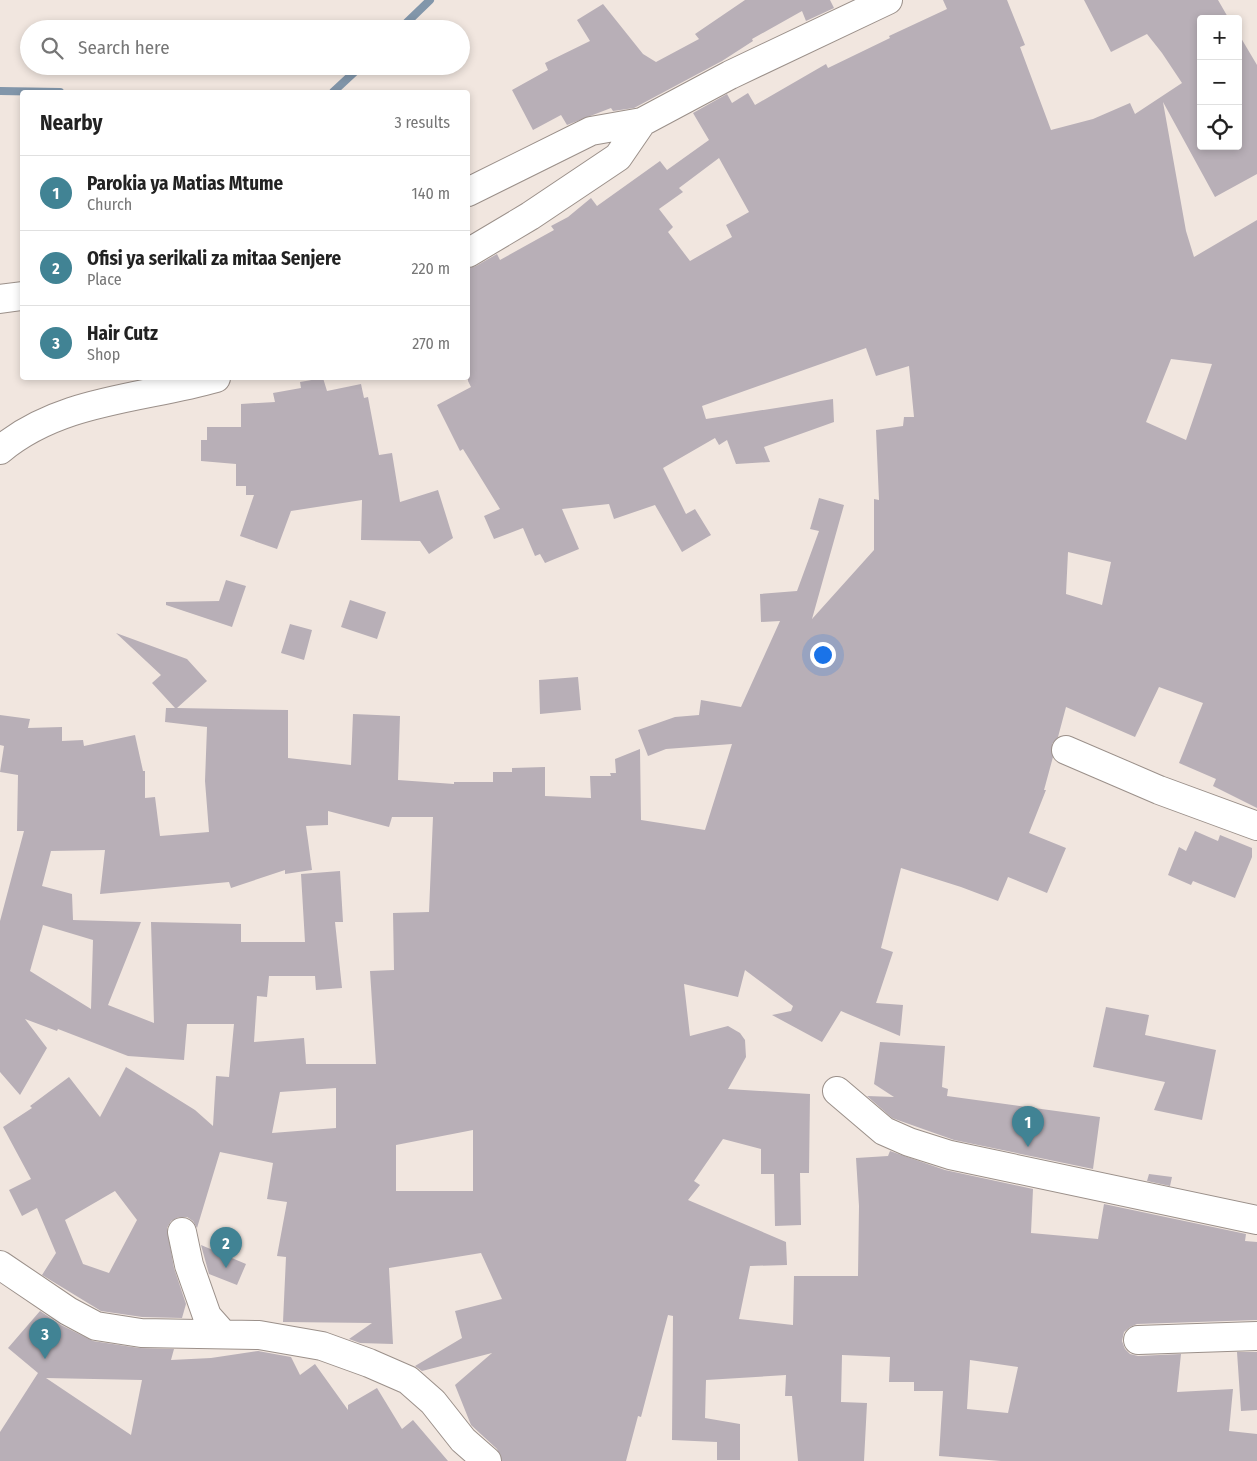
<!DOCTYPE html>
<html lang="en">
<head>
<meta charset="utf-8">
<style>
	:root { --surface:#fff; --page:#f6f6f6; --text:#222; --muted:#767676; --line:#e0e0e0; --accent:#418394 }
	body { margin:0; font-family:"Fira Sans Condensed",sans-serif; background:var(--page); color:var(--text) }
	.controls { position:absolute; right:15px; top:15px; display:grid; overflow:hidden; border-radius:5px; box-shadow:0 2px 8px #0003 }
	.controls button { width:45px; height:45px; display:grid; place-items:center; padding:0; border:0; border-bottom:1px solid var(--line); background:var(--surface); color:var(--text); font:25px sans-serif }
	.you { position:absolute; left:822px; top:654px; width:18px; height:18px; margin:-12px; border:4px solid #fff; border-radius:50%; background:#1a73e8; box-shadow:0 0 0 8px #1a73e833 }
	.badge { display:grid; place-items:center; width:32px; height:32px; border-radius:50%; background:var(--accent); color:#fff; font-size:16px; font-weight:700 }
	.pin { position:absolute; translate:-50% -41px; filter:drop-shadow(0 1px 2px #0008) }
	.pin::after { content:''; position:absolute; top:26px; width:18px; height:15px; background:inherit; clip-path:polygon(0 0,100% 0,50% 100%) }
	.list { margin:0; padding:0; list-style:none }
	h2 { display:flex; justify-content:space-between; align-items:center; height:65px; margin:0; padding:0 20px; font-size:21px }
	h2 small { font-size:16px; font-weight:400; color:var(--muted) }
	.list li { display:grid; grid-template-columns:32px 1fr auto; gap:15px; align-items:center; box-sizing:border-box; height:75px; padding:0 20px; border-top:1px solid var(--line) }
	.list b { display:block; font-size:19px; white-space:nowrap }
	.list p { margin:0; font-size:16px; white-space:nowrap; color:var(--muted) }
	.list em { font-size:16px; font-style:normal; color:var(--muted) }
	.icon { flex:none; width:28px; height:28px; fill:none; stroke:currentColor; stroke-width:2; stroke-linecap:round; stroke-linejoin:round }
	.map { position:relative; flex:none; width:1257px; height:1461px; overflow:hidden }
	.search { position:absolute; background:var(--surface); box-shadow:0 2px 8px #0003; left:20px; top:20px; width:450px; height:55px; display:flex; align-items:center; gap:12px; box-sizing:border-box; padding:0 18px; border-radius:28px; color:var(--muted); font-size:19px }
	.panel { position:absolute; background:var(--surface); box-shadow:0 2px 8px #0003; left:20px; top:90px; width:450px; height:290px; border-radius:5px }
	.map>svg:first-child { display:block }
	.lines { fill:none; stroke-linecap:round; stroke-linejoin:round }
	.stream { stroke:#8296aa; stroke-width:8 }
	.building { fill:#b8afb7; fill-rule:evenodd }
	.minor-casing { stroke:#9b908a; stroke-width:30 }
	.minor { stroke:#fff; stroke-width:28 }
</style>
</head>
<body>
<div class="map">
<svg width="1257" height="1461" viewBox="0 0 1257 1461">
	<rect width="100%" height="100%" fill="#f1e6df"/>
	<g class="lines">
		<path class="stream" d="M400,29L430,0
			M0,91L60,92
			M333,92L361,66"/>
	</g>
	<path class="building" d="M745,0H830L834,8L806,21L802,11L752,39L753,41L722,61L634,108L613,111L611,108L567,125L561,115L533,130L512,90L548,70L545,63L590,41L577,20L603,4L643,54L656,62L699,39L695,34Z
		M943,0H1007L1025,45L1020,47L1051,130L1093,119L1130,103L1135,114L1182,83L1162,53L1147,34L1111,52L1084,0H1218L1229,19H1201V146H1238V33L1257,65V174L1215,197L1163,102L1186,231L1194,257L1257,220V808L1213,786L1216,779L1179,763L1203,703L1159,687L1135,737L1066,707L1058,737L1052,744L1053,757L1044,790H1046L1029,833L1066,848L1047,893L1008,877L998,901L961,887L901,868L881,948L893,952L876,1003L903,1005L900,1036L841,1011L822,1042L772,1015L791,1011L793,1006L745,970L738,997L684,984L690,1036L728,1026L740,1033L745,1040L746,1057L728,1089L810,1094L809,1173H800L801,1225L775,1226L774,1174H761V1149L723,1139L694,1181L700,1185L688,1200L786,1242L787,1265L750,1266L739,1319L793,1325L794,1276H858L859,1206L856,1158L888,1156L890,1151L945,1170L1033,1189L1031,1233L1098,1239L1104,1204L1246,1234L1245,1241L1257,1242V1320L1137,1324L1130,1327L1124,1332L1122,1341L1125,1349L1130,1354L1138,1356L1181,1354L1177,1392L1233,1389L1229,1431L1257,1434V1461H1001L939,1456L943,1391H914V1382H889L890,1357L842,1355L841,1402L867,1403L864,1461H798L792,1396H785L786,1375L706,1380L705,1418L740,1424V1460H717V1442L672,1440L673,1316L668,1315L641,1417L638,1416L626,1461H502L497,1449L471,1425L455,1385L492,1353L422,1371L415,1366L462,1338L455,1311L502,1299L481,1253L389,1268L393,1344L360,1343L349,1339L372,1323L283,1322L286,1257L277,1256L287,1202L267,1199L273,1163L220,1152L197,1228L193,1221L187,1217H179L171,1221L167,1228L174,1268L186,1304L182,1318L142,1317L101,1311L42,1275L56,1253L37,1208L22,1216L9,1190L31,1179L3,1127L32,1108L30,1106L69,1077L100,1117L126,1067L195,1110L213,1126L216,1076L229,1077L234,1024H187L184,1060L128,1056L58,1029L57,1031L25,1019L47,1048L20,1095L0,1072V921L24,831H17L18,775L0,772L4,746L0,745V715L30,719L28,728L62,727V741L83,740L84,746L135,735L143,771H145V798L155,797L160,836L209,832L205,781L207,727L165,722L166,708H175L152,683L161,675L116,633L187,659L207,681L177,708L288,710V758L351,765L353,714L400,716L398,780L454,784V782H493V772H512V768L545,767V796L591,798L590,776H611L610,773H616L615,759L640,749L641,820L705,830L732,744L666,749L648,756L638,730L675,717L699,715L701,700L741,707L780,621L761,622L760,594L797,591L819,531L810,529L819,498L844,505L812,619L874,550V499L879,500L876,430L903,426L904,417H914L909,366L876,376L866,348L702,406L706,419L833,399L834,422L764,447L770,462L736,464L727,440L719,445L715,438L663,468L686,514L695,509L711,535L682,552L655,505L614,519L609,504L562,509L579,549L545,563L540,554L535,556L523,528L494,539L484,516L500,509L463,449L460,451L437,405L471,387L468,381V268L476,266L497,254L500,260L554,230L551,226L568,217L591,198L597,206L660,161L667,170L709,140L693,113L727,94L732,103L748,93L755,105L826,64L828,68L890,38L889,36L947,9ZM719,158L749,212L726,225L732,237L690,261L668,232L673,227L659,209L683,192L679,188ZM1171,359L1212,364L1186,440L1146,422ZM1068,552L1111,562L1102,605L1066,594ZM328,811L389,827L392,817H433L429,912L393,913L394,970L370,971L376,1064H306L304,1038L254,1042L257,996L267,997L269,976H315L316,990L342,988L335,922H343L340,871L301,874L305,942H241V924L151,922L154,1023L108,1005L141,922L73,920L72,894L42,886L51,851L105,850L100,894L229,882L231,888L285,870V874L312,870L306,826L328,825ZM43,925L93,940L91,1009L30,971ZM336,1088V1128L272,1133L280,1092ZM473,1130V1191H396V1145ZM115,1191L137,1220L109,1273L83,1264L65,1220ZM970,1360L1018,1367L1008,1413L967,1409Z
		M323,378L327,391L361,384L364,398L368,397L379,455L392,453L400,502L438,490L453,538L429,554L420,541L361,540L362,500L291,511L277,549L240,536L254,495H246V486H236V464L201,461V440H207V427H241V404L275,402L273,393L301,388L300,382Z
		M226,580L246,586L232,627L166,605V602L219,601Z
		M350,600L386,612L377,639L341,627Z
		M290,624L312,630L304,660L281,653Z
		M578,677L581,710L540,714L539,680Z
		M1195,831L1218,841L1220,835L1252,848V857L1235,898L1193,881L1191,885L1168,875L1179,847L1186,851Z
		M1106,1007L1149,1015L1145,1035L1216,1050L1202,1120L1154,1110L1165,1082L1093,1067Z
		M880,1042L945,1046L942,1087L948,1089L947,1096L1100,1117L1093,1169L954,1140L892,1118L867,1096L894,1097L874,1084Z
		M1149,1174L1172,1177L1170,1186L1147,1181Z
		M201,1245L246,1264L237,1285L209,1274Z
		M40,1311L61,1325L93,1341L139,1348L174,1349L171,1360L211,1358L258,1351L291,1357L300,1375L315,1364L348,1410V1405L377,1388L402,1429L413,1420L448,1461H0V1432L38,1373L8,1348ZM46,1378L142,1380L131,1435Z
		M1237,1352H1257V1410L1241,1411Z"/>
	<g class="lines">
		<defs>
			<path id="minor" d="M468,192L591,131L642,122
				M468,253L530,216L618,157L642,122L730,75L888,0
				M0,299L22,296
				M0,450C61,399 143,399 216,378
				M1066,750L1159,790L1257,826
				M837,1091L884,1131L909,1142L950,1155L1257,1220
				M182,1232L189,1265L207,1316L223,1334
				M0,1265L68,1311L96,1326L141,1333L259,1335L322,1346L369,1363L408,1380L433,1402L463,1440L487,1461
				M1138,1340L1257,1336"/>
		</defs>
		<use href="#minor" class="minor-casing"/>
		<use href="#minor" class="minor"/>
	</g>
</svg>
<div class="controls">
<button>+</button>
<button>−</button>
<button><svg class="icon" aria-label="locate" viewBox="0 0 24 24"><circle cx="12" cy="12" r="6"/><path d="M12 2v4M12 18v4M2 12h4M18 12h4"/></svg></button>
</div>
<div class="you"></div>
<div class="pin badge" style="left:1028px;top:1147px">1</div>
<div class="pin badge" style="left:226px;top:1268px">2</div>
<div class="pin badge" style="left:45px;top:1359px">3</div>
<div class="search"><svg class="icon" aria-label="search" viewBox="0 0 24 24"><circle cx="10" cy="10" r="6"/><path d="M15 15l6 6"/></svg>Search here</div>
<section class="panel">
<h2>Nearby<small>3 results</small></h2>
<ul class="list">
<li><span class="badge">1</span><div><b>Parokia ya Matias Mtume</b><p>Church</p></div><em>140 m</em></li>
<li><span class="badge">2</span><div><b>Ofisi ya serikali za mitaa Senjere</b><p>Place</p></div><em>220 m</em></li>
<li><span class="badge">3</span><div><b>Hair Cutz</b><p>Shop</p></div><em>270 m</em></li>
</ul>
</section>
</div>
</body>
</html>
